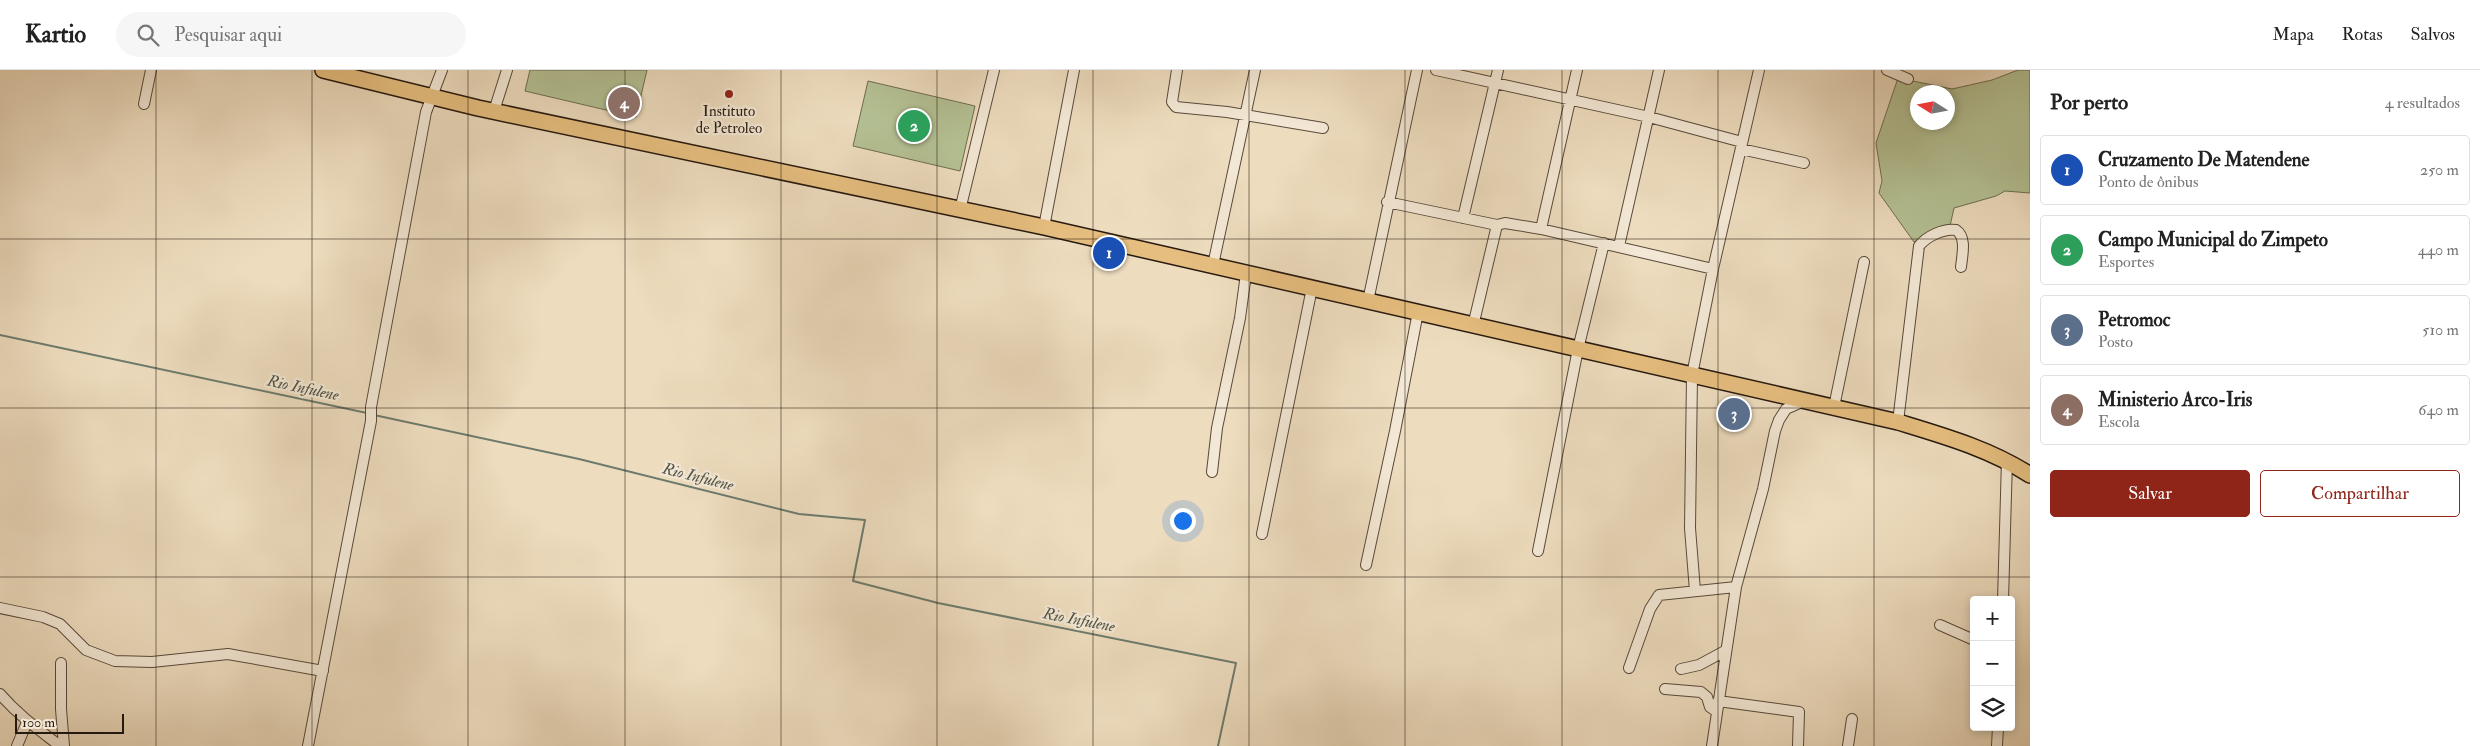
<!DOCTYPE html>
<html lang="pt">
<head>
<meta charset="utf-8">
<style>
	:root { --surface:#fff; --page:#f6f6f6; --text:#222; --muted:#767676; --line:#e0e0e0; --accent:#8f2418 }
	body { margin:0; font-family:"IM FELL Double Pica",serif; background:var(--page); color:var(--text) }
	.controls { position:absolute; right:15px; bottom:15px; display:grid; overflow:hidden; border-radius:5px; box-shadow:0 2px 8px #0003 }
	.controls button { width:45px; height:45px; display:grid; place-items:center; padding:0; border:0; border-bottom:1px solid var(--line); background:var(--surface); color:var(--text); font:25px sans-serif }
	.compass { position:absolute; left:1910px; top:15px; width:45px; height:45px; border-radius:50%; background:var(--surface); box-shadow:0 2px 8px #0003; rotate:281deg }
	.scale { position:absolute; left:15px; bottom:12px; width:109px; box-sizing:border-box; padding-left:5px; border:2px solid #26190f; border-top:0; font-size:14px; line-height:18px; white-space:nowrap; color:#26190f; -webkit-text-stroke:4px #f3e8d5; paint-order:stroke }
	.you { position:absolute; left:1182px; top:450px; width:18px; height:18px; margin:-12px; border:4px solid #fff; border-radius:50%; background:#1a73e8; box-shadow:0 0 0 8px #1a73e833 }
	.badge { display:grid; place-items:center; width:32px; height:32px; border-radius:50%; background:var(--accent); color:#fff; font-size:16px; font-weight:700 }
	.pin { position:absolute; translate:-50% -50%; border:2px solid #fff; box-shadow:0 1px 5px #0006 }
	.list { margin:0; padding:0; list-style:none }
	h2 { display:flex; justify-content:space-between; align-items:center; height:65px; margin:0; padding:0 20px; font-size:21px }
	h2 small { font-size:16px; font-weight:400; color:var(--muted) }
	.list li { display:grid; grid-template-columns:32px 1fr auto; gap:15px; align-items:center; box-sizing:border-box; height:70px; margin:0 10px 10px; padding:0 10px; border:1px solid var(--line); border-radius:5px }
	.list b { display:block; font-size:19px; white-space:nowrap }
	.list p { margin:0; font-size:16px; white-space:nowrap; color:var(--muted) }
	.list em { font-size:16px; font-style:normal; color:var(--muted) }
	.actions { display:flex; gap:10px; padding:15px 20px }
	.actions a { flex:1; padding:11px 0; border:1px solid var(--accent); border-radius:5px; text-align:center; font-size:18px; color:var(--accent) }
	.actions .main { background:var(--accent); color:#fff }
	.icon { flex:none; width:28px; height:28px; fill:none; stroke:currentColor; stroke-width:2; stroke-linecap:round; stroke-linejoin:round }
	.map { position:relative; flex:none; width:2030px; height:676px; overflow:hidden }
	header { display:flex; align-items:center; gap:30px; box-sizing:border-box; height:70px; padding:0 25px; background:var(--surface); border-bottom:1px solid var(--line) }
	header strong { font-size:24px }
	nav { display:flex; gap:28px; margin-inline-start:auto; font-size:18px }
	.search { width:350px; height:45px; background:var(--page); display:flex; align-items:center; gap:12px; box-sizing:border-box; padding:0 18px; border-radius:28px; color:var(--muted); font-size:19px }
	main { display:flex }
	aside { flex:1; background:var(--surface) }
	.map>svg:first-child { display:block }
	.green { fill:#b4c194; stroke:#6d6d52; fill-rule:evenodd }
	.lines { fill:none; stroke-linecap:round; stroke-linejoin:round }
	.stream { stroke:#6c7b6d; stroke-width:2 }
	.minor-casing { stroke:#584a3b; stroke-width:12 }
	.highway-casing { stroke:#26190f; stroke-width:18 }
	.minor { stroke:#f3e8d5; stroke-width:10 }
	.highway { stroke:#e6be7f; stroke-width:15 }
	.grid { fill:none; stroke:#26190f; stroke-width:1; stroke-opacity:0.55 }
	.poi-dot { fill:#8f2418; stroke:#f3e8d5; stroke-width:2 }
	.labels { text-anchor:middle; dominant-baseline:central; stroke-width:4.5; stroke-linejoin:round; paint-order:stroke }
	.poi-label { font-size:15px; fill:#26190f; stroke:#f3e8d5 }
	.water-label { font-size:16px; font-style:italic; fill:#4f5246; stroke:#f3e8d5 }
</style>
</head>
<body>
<header>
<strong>Kartio</strong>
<div class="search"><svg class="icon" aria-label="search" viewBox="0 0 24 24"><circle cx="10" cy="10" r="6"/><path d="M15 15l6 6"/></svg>Pesquisar aqui</div>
<nav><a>Mapa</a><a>Rotas</a><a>Salvos</a></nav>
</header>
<main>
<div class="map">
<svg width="2030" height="676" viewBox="0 0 2030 676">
	<rect width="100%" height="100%" fill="#eddcbe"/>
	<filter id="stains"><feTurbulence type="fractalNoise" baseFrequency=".004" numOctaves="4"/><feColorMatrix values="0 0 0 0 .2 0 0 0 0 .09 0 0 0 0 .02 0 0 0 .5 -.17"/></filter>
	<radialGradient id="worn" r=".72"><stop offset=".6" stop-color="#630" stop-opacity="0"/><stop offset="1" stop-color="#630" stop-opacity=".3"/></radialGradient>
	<path class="green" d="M530,0H647L636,47L525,21Z
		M2018,0H2030V123L2005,121L1996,126L1954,138L1950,156L1914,172L1879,123L1882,111L1876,73L1898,8L1952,19L1992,10ZM1918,22H1948V52H1918Z
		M868,11L975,36L960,101L853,76Z"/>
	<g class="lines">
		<path class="stream" d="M0,265L367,343
			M374,345L579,389L799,444L865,450L853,511L938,533L1236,593L1218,676"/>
		<defs>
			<path id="minor" d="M1177,0L1172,32L1176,37L1227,42L1323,58
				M1436,0L1649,47L1742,72
				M1887,0L1908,9
				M144,34L151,0
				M494,41L507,0
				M1741,79L1804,93
				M1387,132L1497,155L1505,153L1541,159L1713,199
				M960,140L994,0
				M1463,148L1498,0
				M1044,157L1074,0
				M1541,159L1577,0
				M1619,176L1659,0
				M1213,195L1255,0
				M1368,231L1417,0
				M1473,256L1497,155
				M1834,337L1864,192
				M1898,352L1919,176C1926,167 1943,158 1956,160C1967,167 1962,186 1961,197
				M1212,402L1217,358L1240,248L1246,204
				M1262,464L1312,218
				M1538,481L1578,279L1604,173
				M1366,495L1395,361L1418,242
				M1695,521L1690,458L1692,305L1713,199L1759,0
				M2003,530L2007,390
				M0,538L43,547L60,554L86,580L115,591L152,592L228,584L323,601
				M1940,555L1974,570
				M61,593V639L64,676
				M1629,598L1650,539L1659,525L1736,517
				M1681,599L1699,595L1725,581
				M1665,619L1701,622L1707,627L1710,637L1716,641
				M0,624C18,645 38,659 60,676
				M1718,631L1799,642L1798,676
				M17,676L27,652
				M308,676L371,351V337L384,267L426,42L442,0
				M1712,676L1736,517L1763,419L1775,361L1779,350L1786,339L1804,331
				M1848,676L1852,649
				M1997,676L1998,657"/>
			<path id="highway" d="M323,0L478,38L1044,157L1898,352C1944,366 1990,379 2030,405"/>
		</defs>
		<use href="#minor" class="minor-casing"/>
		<use href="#highway" class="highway-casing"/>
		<use href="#minor" class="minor"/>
		<use href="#highway" class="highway"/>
	</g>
	<path class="grid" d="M156,0V676M312,0V676M468,0V676M625,0V676M781,0V676M937,0V676M1093,0V676M1249,0V676M1405,0V676M1562,0V676M1718,0V676M1874,0V676M0,169H2030M0,338H2030M0,507H2030"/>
	<circle class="poi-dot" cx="729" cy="24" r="5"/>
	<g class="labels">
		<g class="poi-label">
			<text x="729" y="41">Instituto<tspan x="729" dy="17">de Petroleo</tspan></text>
		</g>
		<g class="water-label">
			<text transform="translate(303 318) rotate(12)">Rio Infulene</text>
			<text transform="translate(698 407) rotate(14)">Rio Infulene</text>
			<text transform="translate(1079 550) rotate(11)">Rio Infulene</text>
		</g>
	</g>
	<rect width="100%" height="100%" filter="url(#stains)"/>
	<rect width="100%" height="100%" fill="url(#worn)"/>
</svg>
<div class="controls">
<button>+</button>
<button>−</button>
<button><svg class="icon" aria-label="layers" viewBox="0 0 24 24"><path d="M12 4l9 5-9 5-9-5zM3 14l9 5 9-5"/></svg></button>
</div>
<svg class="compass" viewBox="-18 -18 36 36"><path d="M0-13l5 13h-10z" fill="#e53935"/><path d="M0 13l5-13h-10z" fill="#767676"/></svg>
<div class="scale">100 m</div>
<div class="you"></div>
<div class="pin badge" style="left:1109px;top:183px;background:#1a4fb4">1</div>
<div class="pin badge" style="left:914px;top:56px;background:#2e9e5b">2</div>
<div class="pin badge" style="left:1734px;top:344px;background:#5c6f8a">3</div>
<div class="pin badge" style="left:624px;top:33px;background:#8d6e63">4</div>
</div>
<aside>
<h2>Por perto<small>4 resultados</small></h2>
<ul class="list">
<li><span class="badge" style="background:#1a4fb4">1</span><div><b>Cruzamento De Matendene</b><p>Ponto de ônibus</p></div><em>250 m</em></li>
<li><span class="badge" style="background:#2e9e5b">2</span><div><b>Campo Municipal do Zimpeto</b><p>Esportes</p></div><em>440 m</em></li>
<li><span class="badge" style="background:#5c6f8a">3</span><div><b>Petromoc</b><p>Posto</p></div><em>510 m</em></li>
<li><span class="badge" style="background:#8d6e63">4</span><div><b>Ministerio Arco-Iris</b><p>Escola</p></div><em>640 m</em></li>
</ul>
<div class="actions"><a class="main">Salvar</a><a>Compartilhar</a></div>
</aside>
</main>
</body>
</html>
